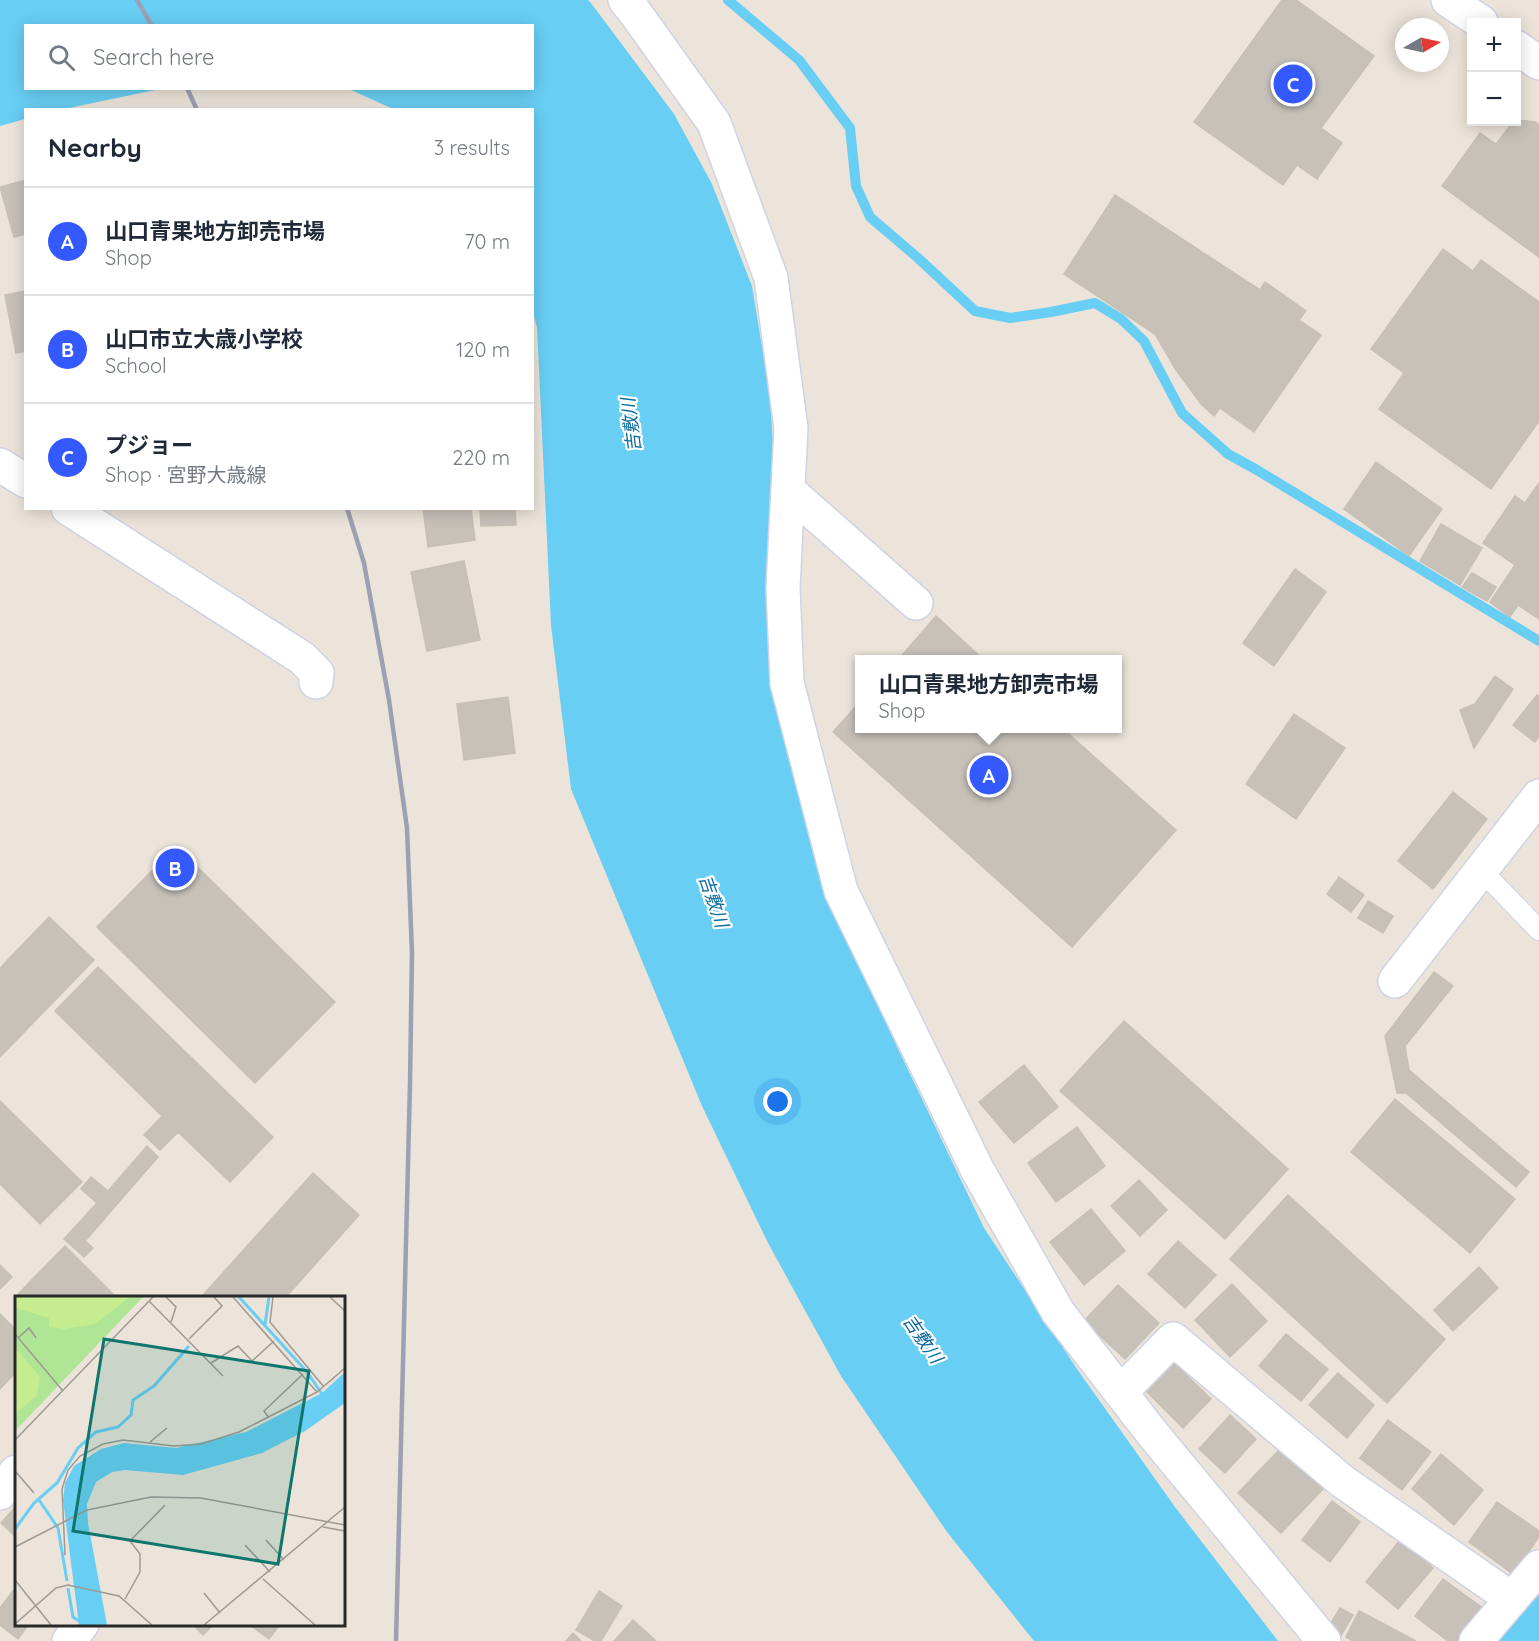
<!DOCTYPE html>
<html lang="en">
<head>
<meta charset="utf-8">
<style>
	:root { --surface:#fff; --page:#f2f2f3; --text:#1f2937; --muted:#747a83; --line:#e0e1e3; --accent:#3459ff }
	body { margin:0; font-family:Quicksand,"Noto Sans JP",sans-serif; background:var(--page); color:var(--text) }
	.controls { position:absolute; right:18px; top:18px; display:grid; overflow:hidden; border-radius:0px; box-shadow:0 3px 15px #0003 }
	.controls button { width:54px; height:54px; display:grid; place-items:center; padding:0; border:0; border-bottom:2px solid var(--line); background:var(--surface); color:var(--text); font:30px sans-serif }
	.compass { position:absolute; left:1395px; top:18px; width:54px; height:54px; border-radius:50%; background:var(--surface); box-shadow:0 3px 15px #0003; rotate:81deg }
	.you { position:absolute; left:778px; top:1102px; width:21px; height:21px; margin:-15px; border:4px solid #fff; border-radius:50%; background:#1a73e8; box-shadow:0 0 0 9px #1a73e833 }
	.badge { display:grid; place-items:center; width:39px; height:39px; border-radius:50%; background:var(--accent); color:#fff; font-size:20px; font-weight:700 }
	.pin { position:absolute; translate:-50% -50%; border:3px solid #fff; box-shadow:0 2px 6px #0006 }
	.popup { position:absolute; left:855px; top:655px; width:267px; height:78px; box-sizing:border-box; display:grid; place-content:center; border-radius:0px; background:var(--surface); filter:drop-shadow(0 2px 4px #0005); font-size:20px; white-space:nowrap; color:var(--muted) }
	.popup b { font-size:22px; color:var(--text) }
	.popup::after { content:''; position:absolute; left:50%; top:100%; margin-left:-12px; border:12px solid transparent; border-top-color:var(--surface) }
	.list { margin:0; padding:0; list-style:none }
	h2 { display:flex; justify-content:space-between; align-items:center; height:78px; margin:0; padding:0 24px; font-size:26px }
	h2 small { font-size:20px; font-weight:400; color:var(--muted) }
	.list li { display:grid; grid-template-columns:39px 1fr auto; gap:18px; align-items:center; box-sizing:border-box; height:108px; padding:0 24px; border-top:2px solid var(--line) }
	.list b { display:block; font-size:22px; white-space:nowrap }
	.list p { margin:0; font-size:20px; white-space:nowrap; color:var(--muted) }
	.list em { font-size:20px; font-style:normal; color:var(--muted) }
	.icon { flex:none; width:33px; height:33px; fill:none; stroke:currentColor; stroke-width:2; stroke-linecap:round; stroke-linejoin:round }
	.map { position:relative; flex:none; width:1539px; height:1641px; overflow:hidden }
	.search { position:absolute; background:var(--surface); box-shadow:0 3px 15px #0003; left:24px; top:24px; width:510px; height:66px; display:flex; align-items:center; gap:15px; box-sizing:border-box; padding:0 21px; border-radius:0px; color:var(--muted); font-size:22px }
	.panel { position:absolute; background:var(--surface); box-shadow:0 3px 15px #0003; left:24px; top:108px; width:510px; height:402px; border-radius:0px }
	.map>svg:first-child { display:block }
	.water { fill:#68cef3 }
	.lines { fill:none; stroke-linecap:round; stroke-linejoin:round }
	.stream { stroke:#68cef3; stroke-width:10 }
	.river { stroke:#68cef3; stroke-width:63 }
	.building { fill:#c7c1ba; stroke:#c7c0b4; stroke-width:1.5 }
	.service-casing { stroke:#cfd3e3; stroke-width:22 }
	.minor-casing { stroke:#cfd3e3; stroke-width:36 }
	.secondary-casing { stroke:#cfd3e3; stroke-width:36 }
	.service { stroke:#fff; stroke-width:20 }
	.minor { stroke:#fff; stroke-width:33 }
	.secondary { stroke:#fff; stroke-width:33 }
	.rail { stroke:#9da0b4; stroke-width:4.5 }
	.labels { text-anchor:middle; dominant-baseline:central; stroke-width:4.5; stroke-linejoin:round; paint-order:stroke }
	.water-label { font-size:18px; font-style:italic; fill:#086a9e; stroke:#fff }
	.inset-river { fill:none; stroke:#68cef3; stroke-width:3 }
	.inset-road { fill:none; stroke:#9e9993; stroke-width:1.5 }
	.view { fill:#0f766e; fill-opacity:0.15; stroke:#0f766e; stroke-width:3 }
	.inset-edge { fill:none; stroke:#292929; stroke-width:3 }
</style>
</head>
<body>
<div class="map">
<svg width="1539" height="1641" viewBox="0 0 1539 1641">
	<rect width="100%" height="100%" fill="#ece4da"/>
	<path class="water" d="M0,0H588L591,3L674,114L712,184L752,286L769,389L777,491L776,699L817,864L897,1047L984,1228L1077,1369L1175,1507L1278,1641H1034L947,1532L841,1376L768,1243L702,1106L571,789L551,625L537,327L533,313L532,110L393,109L349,89L532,88V26H26V88L160,89L64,109L26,110L25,119L0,126Z"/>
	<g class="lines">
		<path class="stream" d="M728,0L799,60L850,128L856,186L870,217L918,258L975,311L1010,318L1051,312L1095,303L1121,319L1144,341L1182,413L1228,454L1257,470L1539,641"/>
		<path class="river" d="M1515,1641L1539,1614"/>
	</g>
	<path class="building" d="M1282,0H1296L1374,56L1321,128L1342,143L1317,179L1297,165L1283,185L1194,122Z
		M1516,120L1535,122L1539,125V257L1442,186L1480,133L1496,144L1513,122Z
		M26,180V234L14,237L0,187Z
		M1115,195L1260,290L1265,282L1306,311L1299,320L1321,335L1254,432L1220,408L1214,416L1201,404L1176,370L1155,334L1064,274Z
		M1443,249L1473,271L1481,260L1539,302V421L1491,489L1379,409L1404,373L1371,349Z
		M26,291V351L16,353L5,295Z
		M1376,462L1442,509L1409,556L1344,509Z
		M1539,483V619L1518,605L1510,617L1490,602L1515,565L1483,543L1515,496L1525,503Z
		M423,508H471L475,540L428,547Z
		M480,508H515L516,525L481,526Z
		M1441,524L1482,548L1460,585L1420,561Z
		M464,561L480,640L427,651L411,572Z
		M1295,569L1326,592L1274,666L1243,643Z
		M1472,573L1496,587L1487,601L1462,587Z
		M936,616L984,660H898Z
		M1495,676L1513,689L1474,748L1460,710L1475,704Z
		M1537,695L1539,696V736L1535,742L1513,725Z
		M508,697L515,753L464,760L457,704Z
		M860,702V728H1062L1176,830L1072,947L833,732Z
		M1294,714L1345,748L1296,819L1246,784Z
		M1453,792L1487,819L1433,889L1398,861Z
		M176,846L335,1002L255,1083L97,927Z
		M1339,877L1364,895L1351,912L1327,894Z
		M1368,901L1393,916L1383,933L1358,918Z
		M49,917L94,960L0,1057V968Z
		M98,967L273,1137L230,1182L178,1132L160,1150L144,1135L162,1116L55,1011Z
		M1434,972L1453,986L1405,1046L1409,1070L1529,1172L1516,1187L1406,1093H1397L1385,1036Z
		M1124,1021L1288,1169L1225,1239L1060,1091Z
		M1024,1065L1058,1107L1014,1143L979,1102Z
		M1395,1099L1515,1199L1470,1253L1351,1152Z
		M0,1101L82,1182L40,1224L0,1184Z
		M1077,1127L1105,1166L1056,1202L1028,1163Z
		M147,1146L158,1157L85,1241L93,1248L84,1257L64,1239L97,1203L81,1189L91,1177L108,1191Z
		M313,1173L359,1215L285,1298H205L203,1295Z
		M1139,1180L1167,1210L1140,1236L1111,1206Z
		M1288,1195L1445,1339L1387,1403L1230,1259Z
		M1091,1209L1125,1251L1084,1285L1050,1242Z
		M1178,1241L1216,1275L1185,1308L1148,1274Z
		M65,1246L117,1298H21L18,1294Z
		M0,1265L12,1277L0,1289Z
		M1479,1267L1498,1288L1453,1331L1434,1310Z
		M1232,1284L1267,1321L1230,1357L1195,1320Z
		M1118,1285L1159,1323L1125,1359L1084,1321Z
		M0,1314L16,1330V1372L0,1389Z
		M1286,1334L1328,1369L1301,1401L1259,1366Z
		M1172,1361L1211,1399L1183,1428L1144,1389Z
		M1338,1373L1374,1405L1347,1438L1309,1405Z
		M1230,1415L1256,1439L1225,1473L1199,1449Z
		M1388,1420L1431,1452L1402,1490L1360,1458Z
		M1280,1449L1323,1489L1281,1533L1238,1493Z
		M1441,1454L1483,1490L1454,1525L1412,1489Z
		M1332,1501L1360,1522L1330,1562L1302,1540Z
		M1497,1502L1539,1531V1537L1513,1574L1469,1542Z
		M16,1506V1537L1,1523Z
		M1400,1540L1433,1568L1398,1609L1366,1582Z
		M1443,1579L1484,1609L1460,1641H1448L1415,1616Z
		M16,1587V1624H29L18,1639L0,1625V1608Z
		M599,1591L622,1606L601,1641H595L576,1630Z
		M1340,1608L1353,1615L1339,1639L1326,1631Z
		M1359,1611L1416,1641H1353L1346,1637Z
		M633,1620L656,1641H614Z
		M192,1624H214L203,1635Z
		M249,1624H276L278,1627L269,1639Z
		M573,1633L581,1641H566Z"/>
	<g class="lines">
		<defs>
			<path id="service" d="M1481,870L1539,930"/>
			<path id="minor" d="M625,0L634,11L714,123L771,278L791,428L783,588L787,683L841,891L978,1171L1058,1312L1152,1433L1324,1641
				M0,465L26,481
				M788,490L916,603
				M68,508L302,658L317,673L316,682
				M1395,981L1539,796
				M1121,1392L1173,1339L1342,1481L1512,1599
				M0,1493L16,1472
				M69,1641L82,1624
				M1476,1641L1539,1567"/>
			<path id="secondary" d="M1448,0L1481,22
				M1516,47L1539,63"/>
		</defs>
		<use href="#service" class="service-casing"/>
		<use href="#minor" class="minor-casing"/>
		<use href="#secondary" class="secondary-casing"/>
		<use href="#service" class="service"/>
		<use href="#minor" class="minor"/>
		<use href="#secondary" class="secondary"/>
		<path class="rail" d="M137,0L152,26
			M187,88L197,110
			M347,508L364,563L389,700L407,828L412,953L410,1084L396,1641"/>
	</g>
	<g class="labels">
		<g class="water-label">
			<text transform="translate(631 425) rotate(-97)">吉敷川</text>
			<text transform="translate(714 901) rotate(71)">吉敷川</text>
			<text transform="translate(923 1339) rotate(55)">吉敷川</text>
		</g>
	</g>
	<g transform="translate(15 1296)">
		<rect width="330" height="330" fill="#ece4da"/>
		<path d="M0,1H128L0,135Z" fill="#afe594"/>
		<path d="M0,1H115L80,28L49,33L34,31V22L0,12ZM0,51L25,81L22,99L0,118Z" fill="#c5ed8f"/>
		<path d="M330,76V107L290,135L247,157L168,179L110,174L97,176L81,186L72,208L73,227L92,329H64L48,204L50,187L59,170L86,153L109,147L161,152L231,136L307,97Z" fill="#68cef3"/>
		<path class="inset-river" d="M224,1L292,76L309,101M250,29L254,1M24,204L43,232L52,285M0,233L19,207L42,187L63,152L81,136L103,131L116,119L118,104L139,90L174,50M53,292L58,321L64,325"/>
		<path class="inset-road" d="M151,1L161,11L156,26M218,1L302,96M258,1L255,26L309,91M315,1L330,15M134,5L208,80M0,38L48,95M3,42L14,32L21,42M174,43L207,10L199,1M196,67L223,50L237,65L259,45M254,122L249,115L288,78M0,144L138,1M135,146L152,132M0,175L19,197M308,231L330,235M251,244L269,264M230,249L255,276M0,251L72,214L136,201L186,202L330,229M50,259L47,193L53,174L65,160L88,148L108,144L159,150L186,148L224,136L302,96L330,72M248,283L300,329M0,284L36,329M189,297L205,317M110,303L125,276V258L115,245L150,209M0,328L41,292L53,289L104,300L137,329M189,329L330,211"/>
		<path class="view" d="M89,43L294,75L263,268L58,235Z"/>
		<rect width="330" height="330" class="inset-edge"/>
	</g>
</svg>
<div class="controls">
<button>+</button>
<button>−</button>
</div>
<svg class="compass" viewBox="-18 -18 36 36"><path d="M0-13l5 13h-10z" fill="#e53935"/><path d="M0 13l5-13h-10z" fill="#747a83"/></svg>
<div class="you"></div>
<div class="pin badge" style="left:989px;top:775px">A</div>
<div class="popup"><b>山口青果地方卸売市場</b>Shop</div>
<div class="pin badge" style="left:175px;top:868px">B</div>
<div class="pin badge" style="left:1293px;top:84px">C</div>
<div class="search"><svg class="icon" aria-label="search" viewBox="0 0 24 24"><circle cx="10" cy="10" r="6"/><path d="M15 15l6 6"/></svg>Search here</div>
<section class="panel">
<h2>Nearby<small>3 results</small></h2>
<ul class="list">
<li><span class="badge">A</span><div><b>山口青果地方卸売市場</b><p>Shop</p></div><em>70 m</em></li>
<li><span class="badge">B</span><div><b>山口市立大歳小学校</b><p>School</p></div><em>120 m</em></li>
<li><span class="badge">C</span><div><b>プジョー</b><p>Shop · 宮野大歳線</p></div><em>220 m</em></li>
</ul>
</section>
</div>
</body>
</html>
